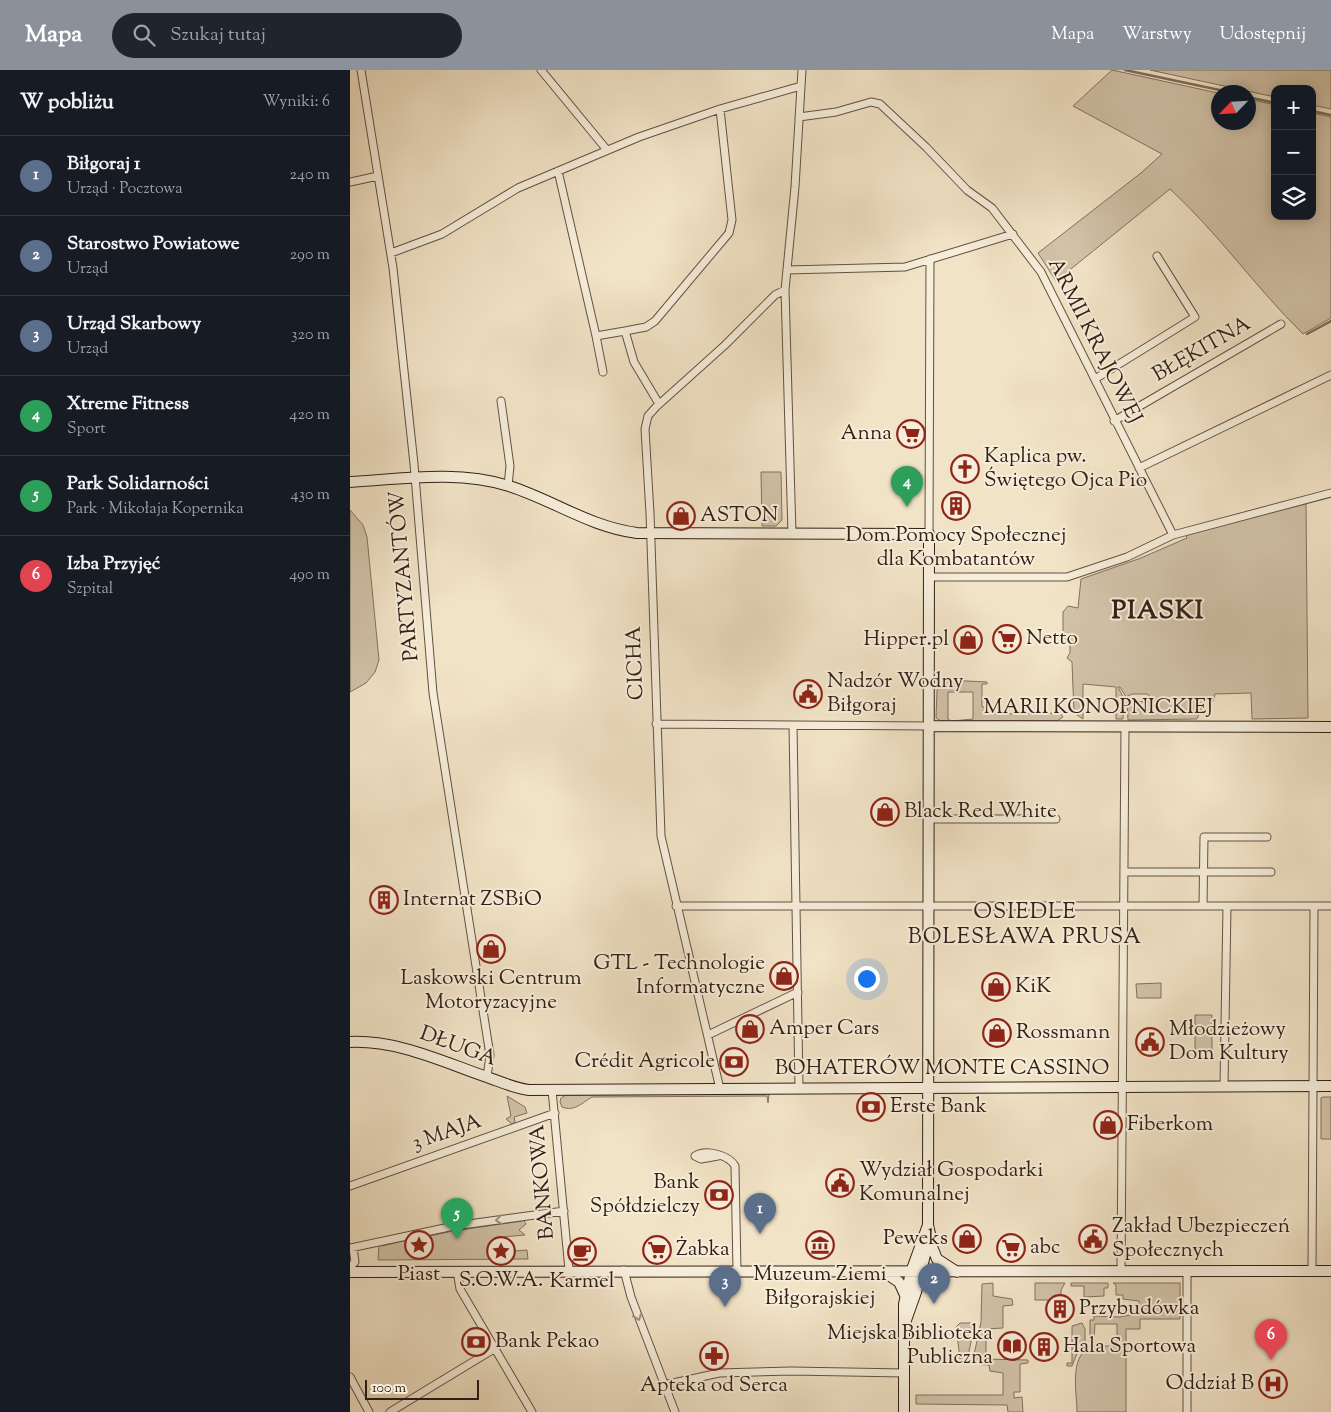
<!DOCTYPE html>
<html lang="pl">
<head>
<meta charset="utf-8">
<style>
	:root { --surface:#171b24; --page:#20242c; --text:#f1f3f6; --muted:#9ea1a6; --line:#363941; --accent:#8c9099 }
	body { margin:0; font-family:"Sorts Mill Goudy",serif; background:var(--page); color:var(--text) }
	.controls { position:absolute; right:15px; top:15px; display:grid; overflow:hidden; border-radius:10px; box-shadow:0 2px 12px #0003 }
	.controls button { width:45px; height:45px; display:grid; place-items:center; padding:0; border:0; border-bottom:1px solid var(--line); background:var(--surface); color:var(--text); font:25px sans-serif }
	.compass { position:absolute; left:861px; top:15px; width:45px; height:45px; border-radius:50%; background:var(--surface); box-shadow:0 2px 12px #0003; rotate:245deg }
	.scale { position:absolute; left:15px; bottom:12px; width:114px; box-sizing:border-box; padding-left:5px; border:2px solid #322016; border-top:0; font-size:14px; line-height:18px; white-space:nowrap; color:#322016; -webkit-text-stroke:4px #f6edda; paint-order:stroke }
	.you { position:absolute; left:516px; top:908px; width:18px; height:18px; margin:-12px; border:4px solid #fff; border-radius:50%; background:#1a73e8; box-shadow:0 0 0 8px #1a73e833 }
	.badge { display:grid; place-items:center; width:32px; height:32px; border-radius:50%; background:var(--accent); color:#fff; font-size:16px; font-weight:700 }
	.pin { position:absolute; translate:-50% -41px; filter:drop-shadow(0 1px 2px #0008) }
	.pin::after { content:''; position:absolute; top:26px; width:18px; height:15px; background:inherit; clip-path:polygon(0 0,100% 0,50% 100%) }
	.list { margin:0; padding:0; list-style:none }
	h2 { display:flex; justify-content:space-between; align-items:center; height:65px; margin:0; padding:0 20px; font-size:21px }
	h2 small { font-size:16px; font-weight:400; color:var(--muted) }
	.list li { display:grid; grid-template-columns:32px 1fr auto; gap:15px; align-items:center; box-sizing:border-box; height:80px; padding:0 20px; border-top:1px solid var(--line) }
	.list b { display:block; font-size:19px; white-space:nowrap }
	.list p { margin:0; font-size:16px; white-space:nowrap; color:var(--muted) }
	.list em { font-size:16px; font-style:normal; color:var(--muted) }
	.icon { flex:none; width:28px; height:28px; fill:none; stroke:currentColor; stroke-width:2; stroke-linecap:round; stroke-linejoin:round }
	.map { position:relative; flex:none; width:981px; height:1342px; overflow:hidden }
	header { display:flex; align-items:center; gap:30px; box-sizing:border-box; height:70px; padding:0 25px; background:var(--accent); color:#fff }
	header strong { font-size:24px }
	nav { display:flex; gap:28px; margin-inline-start:auto; font-size:18px }
	.search { width:350px; height:45px; background:var(--page); display:flex; align-items:center; gap:12px; box-sizing:border-box; padding:0 18px; border-radius:28px; color:var(--muted); font-size:19px }
	main { display:flex }
	aside { flex:1; background:var(--surface) }
	.map>svg:first-child { display:block }
	.green { fill:#d1c2a8; stroke:#82715f }
	.lines { fill:none; stroke-linecap:round; stroke-linejoin:round }
	.stream { stroke:#7e6d5c; stroke-width:2.5 }
	.street-casing { stroke:#625142; stroke-width:9 }
	.secondary-casing { stroke:#322016; stroke-width:12 }
	.street { stroke:#f6edda; stroke-width:7 }
	.secondary { stroke:#f6edda; stroke-width:10 }
	.oneway { stroke:#9e9182 }
	.labels { text-anchor:middle; dominant-baseline:central; stroke-width:4; stroke-linejoin:round; paint-order:stroke }
	.street-label { font-size:21px; fill:#322016; stroke:#f6edda }
	.poi-label { font-size:21px; fill:#322016; stroke:#f6edda; text-anchor:start }
	.neighbourhood-label { font-size:22px; letter-spacing:1px; fill:#322016; stroke:#f6edda }
	.district-label { font-size:26px; font-weight:bold; letter-spacing:1px; fill:#322016; stroke:#f6edda }
</style>
</head>
<body>
<header>
<strong>Mapa</strong>
<div class="search"><svg class="icon" aria-label="search" viewBox="0 0 24 24"><circle cx="10" cy="10" r="6"/><path d="M15 15l6 6"/></svg>Szukaj tutaj</div>
<nav><a>Mapa</a><a>Warstwy</a><a>Udostępnij</a></nav>
</header>
<main>
<aside>
<h2>W pobliżu<small>Wyniki: 6</small></h2>
<ul class="list">
<li><span class="badge" style="background:#5c6f8a">1</span><div><b>Biłgoraj 1</b><p>Urząd · Pocztowa</p></div><em>240 m</em></li>
<li><span class="badge" style="background:#5c6f8a">2</span><div><b>Starostwo Powiatowe</b><p>Urząd</p></div><em>290 m</em></li>
<li><span class="badge" style="background:#5c6f8a">3</span><div><b>Urząd Skarbowy</b><p>Urząd</p></div><em>320 m</em></li>
<li><span class="badge" style="background:#2e9e5b">4</span><div><b>Xtreme Fitness</b><p>Sport</p></div><em>420 m</em></li>
<li><span class="badge" style="background:#2e9e5b">5</span><div><b>Park Solidarności</b><p>Park · Mikołaja Kopernika</p></div><em>430 m</em></li>
<li><span class="badge" style="background:#e0444e">6</span><div><b>Izba Przyjęć</b><p>Szpital</p></div><em>490 m</em></li>
</ul>
</aside>
<div class="map">
<svg width="981" height="1342" viewBox="0 0 981 1342">
	<rect width="100%" height="100%" fill="#f1e3c6"/>
	<filter id="stains"><feTurbulence type="fractalNoise" baseFrequency=".004" numOctaves="4"/><feColorMatrix values="0 0 0 0 .2 0 0 0 0 .09 0 0 0 0 .02 0 0 0 .5 -.17"/></filter>
	<radialGradient id="worn" r=".72"><stop offset=".6" stop-color="#630" stop-opacity="0"/><stop offset="1" stop-color="#630" stop-opacity=".3"/></radialGradient>
	<path class="green" d="M762,0L868,23V52H898L899,29L925,35V146H962V43L981,47V248L953,264C906,218 869,164 820,119L706,211L688,183L791,103L812,84L723,36Z
		M800,0H981V39L962,35V19H925V27Z
		M411,402H431L432,450L426,456H412Z
		M956,433L958,648L902,649L901,623L865,624L863,631L855,630L847,649L778,650L777,631L803,632V629L797,624H782L776,627L770,617H768L774,629L773,649H766V617L733,614V649L724,643L722,592L717,588L720,583V573L713,567V542L718,536L728,538L731,509L791,488L837,468L836,465Z
		M0,440L13,455L17,467L29,590L25,602L16,613L0,622Z
		M597,610L637,612V614H632V637H638L642,644L710,643L713,647L707,651H602L623,649V622H598V649L601,651H591L586,648L587,620L593,614V611Z
		M811,913V928H787L786,914Z
		M845,945H862V980H845Z
		M419,1024L418,1033L417,1026L242,1027C232,1033 224,1042 212,1037L210,1032L211,1028L216,1025Z
		M157,1026L175,1037L177,1043L164,1047L165,1052L162,1054L156,1049L161,1046Z
		M973,1027H981V1069H971V1028Z
		M173,1149L176,1154L169,1160L175,1165L152,1167L150,1173L153,1182L177,1180L178,1189L28,1190L29,1174L32,1176L66,1168L68,1165L79,1166L99,1162L101,1158L107,1157L110,1160L172,1151Z
		M643,1213V1226L662,1229L663,1235L653,1236V1258L636,1259V1285H631V1289L678,1290V1293L670,1294V1322H664V1328L672,1327L673,1342H658L657,1335L566,1334V1325H653V1303L640,1301L639,1295L622,1294L631,1252L632,1214Z
		M685,1213H715L711,1220V1230H685Z
		M721,1213H758V1218H754V1226L734,1227V1216H721Z
		M763,1213H830V1249H790V1259H776V1342H727C727,1324 719,1288 739,1278C747,1274 759,1277 767,1276V1254H745L744,1267L740,1272V1250H744V1246L770,1247L790,1243L789,1231L773,1229V1225H766V1215Z
		M610,1253H621L624,1258L618,1286L610,1289L606,1257Z
		M732,1253L735,1259V1275L728,1281L722,1296H717V1293H722V1256Z"/>
	<g class="lines">
		<path class="stream" d="M775,0L879,22
			M898,27L925,33
			M962,41L981,45
			M957,264L981,251"/>
		<defs>
			<path id="street" d="M11,0L43,198L64,394L83,623L140,985L137,1007
				M191,0L257,80
				M449,47L486,42L521,32L530,34L576,77L617,120L642,138L691,202L823,465L981,423
				M208,101L246,266L275,261
				M0,112L28,106
				M41,183L92,164L168,118L289,67L370,39L451,16
				M437,200L555,197L663,164
				M246,266L253,302
				M745,309L845,247L807,186
				M151,331L160,396L158,416
				M309,334L284,292L275,261L296,257L305,251L379,163L382,150L370,39
				M764,351L931,254
				M789,398L981,305
				M442,464L435,220L445,117L452,0
				M579,464L580,189
				M579,507H717L777,487L823,465
				M306,654L579,656
				M443,655L449,1018
				M579,749H706
				M774,802H921
				M326,836H981
				M853,836L854,767H917
				M358,965L448,922
				M874,1016L877,836
				M370,1019L311,766L300,443L295,359L298,346L306,337L375,275L425,225L435,220
				M202,1020L219,1200
				M345,1086C356,1079 379,1085 385,1096L387,1201
				M345,1086L351,1089L368,1086
				M0,1116L205,1043
				M0,1178L104,1156L214,1141
				M0,1197L5,1192L3,1178
				M274,1200L281,1227L325,1342
				M107,1201L110,1219L182,1342
				M771,1201L775,656
				M962,1201L964,836
				M0,1307L19,1342
				M314,1315L369,1303L441,1301L555,1303
				M40,1342L144,1279
				M837,1342V1201"/>
			<path id="secondary" d="M0,412C52,409 108,400 159,416C203,430 240,457 287,463L579,464L578,1155L580,1164L566,1222L555,1253
				M579,656L981,657
				M0,972C47,970 91,991 134,1006C149,1011 163,1018 179,1020L981,1016
				M580,1172L587,1189L607,1202
				M0,1202L981,1201
				M534,1202L549,1212L555,1225
				M554,1342V1234L561,1202L578,1155"/>
		</defs>
		<use href="#street" class="street-casing"/>
		<use href="#secondary" class="secondary-casing"/>
		<use href="#street" class="street"/>
		<use href="#secondary" class="secondary"/>
	</g>
	<defs><path id="oneway-chevron" d="M-2-3.5L2.5 0L-2 3.5" fill="none" stroke-width="1.6" stroke-linecap="round" stroke-linejoin="round" transform="scale(1.25)"/></defs>
	<g class="oneway">
		<use href="#oneway-chevron" transform="translate(149 1150) rotate(173)"/>
		<use href="#oneway-chevron" transform="translate(288 1247) rotate(70)"/>
	</g>
	<defs>
		<symbol id="supermarket-ring" viewBox="-11 -11 22 22"><circle r="9.5" fill="#f6edda" stroke="#8f2418" stroke-width="1.5"/><path d="M-6-5.5h2.5l.6 2H6L4.5 2H-2.5L-4.4-4H-6ZM-1.5 3.2a1.3 1.3 0 1 0 .1 0ZM3 3.2a1.3 1.3 0 1 0 .1 0Z" fill="#8f2418"/></symbol>
		<symbol id="church-ring" viewBox="-11 -11 22 22"><circle r="9.5" fill="#f6edda" stroke="#8f2418" stroke-width="1.5"/><path d="M-1.2-6h2.4v3.5h3.3v2.4h-3.3V6h-2.4V-.1h-3.3v-2.4h3.3Z" fill="#8f2418"/></symbol>
		<symbol id="building-ring" viewBox="-11 -11 22 22"><circle r="9.5" fill="#f6edda" stroke="#8f2418" stroke-width="1.5"/><path d="M-4-6H4V6H1V3H-1V6H-4ZM-2.5-4.3h1.7v1.8h-1.7ZM.8-4.3h1.7v1.8H.8ZM-2.5-1h1.7V.8h-1.7ZM.8-1h1.7V.8H.8Z" fill="#8f2418"/></symbol>
		<symbol id="shop-ring" viewBox="-11 -11 22 22"><circle r="9.5" fill="#f6edda" stroke="#8f2418" stroke-width="1.5"/><path d="M-5-2.5h2.3a2.7 3.5 0 0 1 5.4 0H5L5.5 6h-11ZM-1.5-2.5h3a1.5 2.3 0 0 0-3 0Z" fill="#8f2418"/></symbol>
		<symbol id="civic-ring" viewBox="-11 -11 22 22"><circle r="9.5" fill="#f6edda" stroke="#8f2418" stroke-width="1.5"/><path d="M-.6-6.5H3V-4.5H.6V-3L4-1V1h2V6H-6V1h2V-1L-.6-3ZM-1.2 2.5V6h2.4V2.5Z" fill="#8f2418"/></symbol>
		<symbol id="bank-ring" viewBox="-11 -11 22 22"><circle r="9.5" fill="#f6edda" stroke="#8f2418" stroke-width="1.5"/><path d="M-6-4H6V4H-6ZM0-2.3a2.3 2.3 0 1 0 0 4.6a2.3 2.3 0 1 0 0-4.6Z" fill="#8f2418"/></symbol>
		<symbol id="sight-ring" viewBox="-11 -11 22 22"><circle r="9.5" fill="#f6edda" stroke="#8f2418" stroke-width="1.5"/><path d="M0-6L1.8-2.2L6-1.7L2.9 1.2L3.7 5.4L0 3.3L-3.7 5.4L-2.9 1.2L-6-1.7L-1.8-2.2Z" fill="#8f2418"/></symbol>
		<symbol id="museum-ring" viewBox="-11 -11 22 22"><circle r="9.5" fill="#f6edda" stroke="#8f2418" stroke-width="1.5"/><path d="M0-6L6-3V-2H-6V-3ZM-5-1h2V3h-2ZM-1-1h2V3h-2ZM3-1h2V3H3ZM-6 4H6V6H-6Z" fill="#8f2418"/></symbol>
		<symbol id="cafe-ring" viewBox="-11 -11 22 22"><circle r="9.5" fill="#f6edda" stroke="#8f2418" stroke-width="1.5"/><path d="M-5.5-4.5H6V0H3Q3 3.5 0 3.5H-2.5Q-5.5 3.5-5.5 0ZM3-3.2v2h1.7v-2ZM-6 4.5H4V6H-6Z" fill="#8f2418"/></symbol>
		<symbol id="library-ring" viewBox="-11 -11 22 22"><circle r="9.5" fill="#f6edda" stroke="#8f2418" stroke-width="1.5"/><path d="M-6-4Q-3-5.5-.7-3.5V5Q-3 3-6 4ZM6-4Q3-5.5 .7-3.5V5Q3 3 6 4Z" fill="#8f2418"/></symbol>
		<symbol id="pharmacy-ring" viewBox="-11 -11 22 22"><circle r="9.5" fill="#f6edda" stroke="#8f2418" stroke-width="1.5"/><path d="M-2-6h4v4h4v4h-4v4h-4v-4h-4v-4h4Z" fill="#8f2418"/></symbol>
		<symbol id="hospital-ring" viewBox="-11 -11 22 22"><circle r="9.5" fill="#f6edda" stroke="#8f2418" stroke-width="1.5"/><path d="M-5-5h3v3.5h4V-5h3V5h-3V1.5h-4V5h-3Z" fill="#8f2418"/></symbol>
	</defs>
	<g fill-rule="evenodd">
		<use href="#supermarket-ring" x="545" y="348" width="32" height="32"/>
		<use href="#church-ring" x="599" y="383" width="32" height="32"/>
		<use href="#building-ring" x="590" y="420" width="32" height="32"/>
		<use href="#shop-ring" x="315" y="430" width="32" height="32"/>
		<use href="#supermarket-ring" x="641" y="553" width="32" height="32"/>
		<use href="#shop-ring" x="602" y="554" width="32" height="32"/>
		<use href="#civic-ring" x="442" y="608" width="32" height="32"/>
		<use href="#shop-ring" x="519" y="726" width="32" height="32"/>
		<use href="#building-ring" x="18" y="814" width="32" height="32"/>
		<use href="#shop-ring" x="125" y="863" width="32" height="32"/>
		<use href="#shop-ring" x="418" y="890" width="32" height="32"/>
		<use href="#shop-ring" x="630" y="901" width="32" height="32"/>
		<use href="#shop-ring" x="384" y="943" width="32" height="32"/>
		<use href="#shop-ring" x="631" y="947" width="32" height="32"/>
		<use href="#civic-ring" x="784" y="956" width="32" height="32"/>
		<use href="#bank-ring" x="368" y="976" width="32" height="32"/>
		<use href="#bank-ring" x="505" y="1021" width="32" height="32"/>
		<use href="#shop-ring" x="742" y="1039" width="32" height="32"/>
		<use href="#civic-ring" x="474" y="1097" width="32" height="32"/>
		<use href="#bank-ring" x="353" y="1109" width="32" height="32"/>
		<use href="#shop-ring" x="601" y="1153" width="32" height="32"/>
		<use href="#civic-ring" x="727" y="1153" width="32" height="32"/>
		<use href="#sight-ring" x="53" y="1159" width="32" height="32"/>
		<use href="#museum-ring" x="454" y="1159" width="32" height="32"/>
		<use href="#supermarket-ring" x="645" y="1162" width="32" height="32"/>
		<use href="#supermarket-ring" x="291" y="1164" width="32" height="32"/>
		<use href="#sight-ring" x="135" y="1165" width="32" height="32"/>
		<use href="#cafe-ring" x="216" y="1166" width="32" height="32"/>
		<use href="#building-ring" x="694" y="1223" width="32" height="32"/>
		<use href="#bank-ring" x="110" y="1256" width="32" height="32"/>
		<use href="#library-ring" x="646" y="1260" width="32" height="32"/>
		<use href="#building-ring" x="678" y="1261" width="32" height="32"/>
		<use href="#pharmacy-ring" x="348" y="1270" width="32" height="32"/>
		<use href="#hospital-ring" x="907" y="1298" width="32" height="32"/>
	</g>
	<g class="labels">
		<g class="street-label">
			<text transform="translate(744 271) rotate(63)">ARMII KRAJOWEJ</text>
			<text transform="translate(852 280) rotate(-30)">BŁĘKITNA</text>
			<text transform="translate(55 506) rotate(-95)">PARTYZANTÓW</text>
			<text transform="translate(286 593) rotate(-92)">CICHA</text>
			<text x="748" y="638">MARII KONOPNICKIEJ</text>
			<text transform="translate(108 977) rotate(20)">DŁUGA</text>
			<text x="592" y="999">BOHATERÓW MONTE CASSINO</text>
			<text transform="translate(97 1063) rotate(-19)">3 MAJA</text>
			<text transform="translate(193 1112) rotate(-95)">BANKOWA</text>
		</g>
		<g class="poi-label">
			<text x="542" y="364" text-anchor="end">Anna</text>
			<text x="634" y="387">Kaplica pw.<tspan x="634" dy="24">Świętego Ojca Pio</tspan></text>
			<text x="350" y="446">ASTON</text>
			<text x="606" y="466" text-anchor="middle">Dom Pomocy Społecznej<tspan x="606" dy="24">dla Kombatantów</tspan></text>
			<text x="676" y="569">Netto</text>
			<text x="599" y="570" text-anchor="end">Hipper.pl</text>
			<text x="477" y="612">Nadzór Wodny<tspan x="477" dy="24">Biłgoraj</tspan></text>
			<text x="554" y="742">Black Red White</text>
			<text x="53" y="830">Internat ZSBiO</text>
			<text x="415" y="894" text-anchor="end">GTL - Technologie<tspan x="415" dy="24">Informatyczne</tspan></text>
			<text x="141" y="909" text-anchor="middle">Laskowski Centrum<tspan x="141" dy="24">Motoryzacyjne</tspan></text>
			<text x="665" y="917">KiK</text>
			<text x="419" y="959">Amper Cars</text>
			<text x="819" y="960">Młodzieżowy<tspan x="819" dy="24">Dom Kultury</tspan></text>
			<text x="666" y="963">Rossmann</text>
			<text x="365" y="992" text-anchor="end">Crédit Agricole</text>
			<text x="540" y="1037">Erste Bank</text>
			<text x="777" y="1055">Fiberkom</text>
			<text x="509" y="1101">Wydział Gospodarki<tspan x="509" dy="24">Komunalnej</tspan></text>
			<text x="350" y="1113" text-anchor="end">Bank<tspan x="350" dy="24">Spółdzielczy</tspan></text>
			<text x="762" y="1157">Zakład Ubezpieczeń<tspan x="762" dy="24">Społecznych</tspan></text>
			<text x="598" y="1169" text-anchor="end">Peweks</text>
			<text x="680" y="1178">abc</text>
			<text x="326" y="1180">Żabka</text>
			<text x="69" y="1205" text-anchor="middle">Piast</text>
			<text x="470" y="1205" text-anchor="middle">Muzeum Ziemi<tspan x="470" dy="24">Biłgorajskiej</tspan></text>
			<text x="151" y="1211" text-anchor="middle">S.O.W.A.</text>
			<text x="232" y="1212" text-anchor="middle">Karmel</text>
			<text x="729" y="1239">Przybudówka</text>
			<text x="643" y="1264" text-anchor="end">Miejska Biblioteka<tspan x="643" dy="24">Publiczna</tspan></text>
			<text x="145" y="1272">Bank Pekao</text>
			<text x="713" y="1277">Hala Sportowa</text>
			<text x="904" y="1314" text-anchor="end">Oddział B</text>
			<text x="364" y="1316" text-anchor="middle">Apteka od Serca</text>
		</g>
		<g class="neighbourhood-label">
			<text x="675" y="843">OSIEDLE<tspan x="675" dy="25">BOLESŁAWA PRUSA</tspan></text>
		</g>
		<g class="district-label">
			<text x="808" y="541">PIASKI</text>
		</g>
	</g>
	<rect width="100%" height="100%" filter="url(#stains)"/>
	<rect width="100%" height="100%" fill="url(#worn)"/>
</svg>
<div class="controls">
<button>+</button>
<button>−</button>
<button><svg class="icon" aria-label="layers" viewBox="0 0 24 24"><path d="M12 4l9 5-9 5-9-5zM3 14l9 5 9-5"/></svg></button>
</div>
<svg class="compass" viewBox="-18 -18 36 36"><path d="M0-13l5 13h-10z" fill="#e53935"/><path d="M0 13l5-13h-10z" fill="#9ea1a6"/></svg>
<div class="scale">100 m</div>
<div class="you"></div>
<div class="pin badge" style="left:410px;top:1164px;background:#5c6f8a">1</div>
<div class="pin badge" style="left:584px;top:1234px;background:#5c6f8a">2</div>
<div class="pin badge" style="left:375px;top:1237px;background:#5c6f8a">3</div>
<div class="pin badge" style="left:557px;top:437px;background:#2e9e5b">4</div>
<div class="pin badge" style="left:107px;top:1169px;background:#2e9e5b">5</div>
<div class="pin badge" style="left:921px;top:1290px;background:#e0444e">6</div>
</div>
</main>
</body>
</html>
